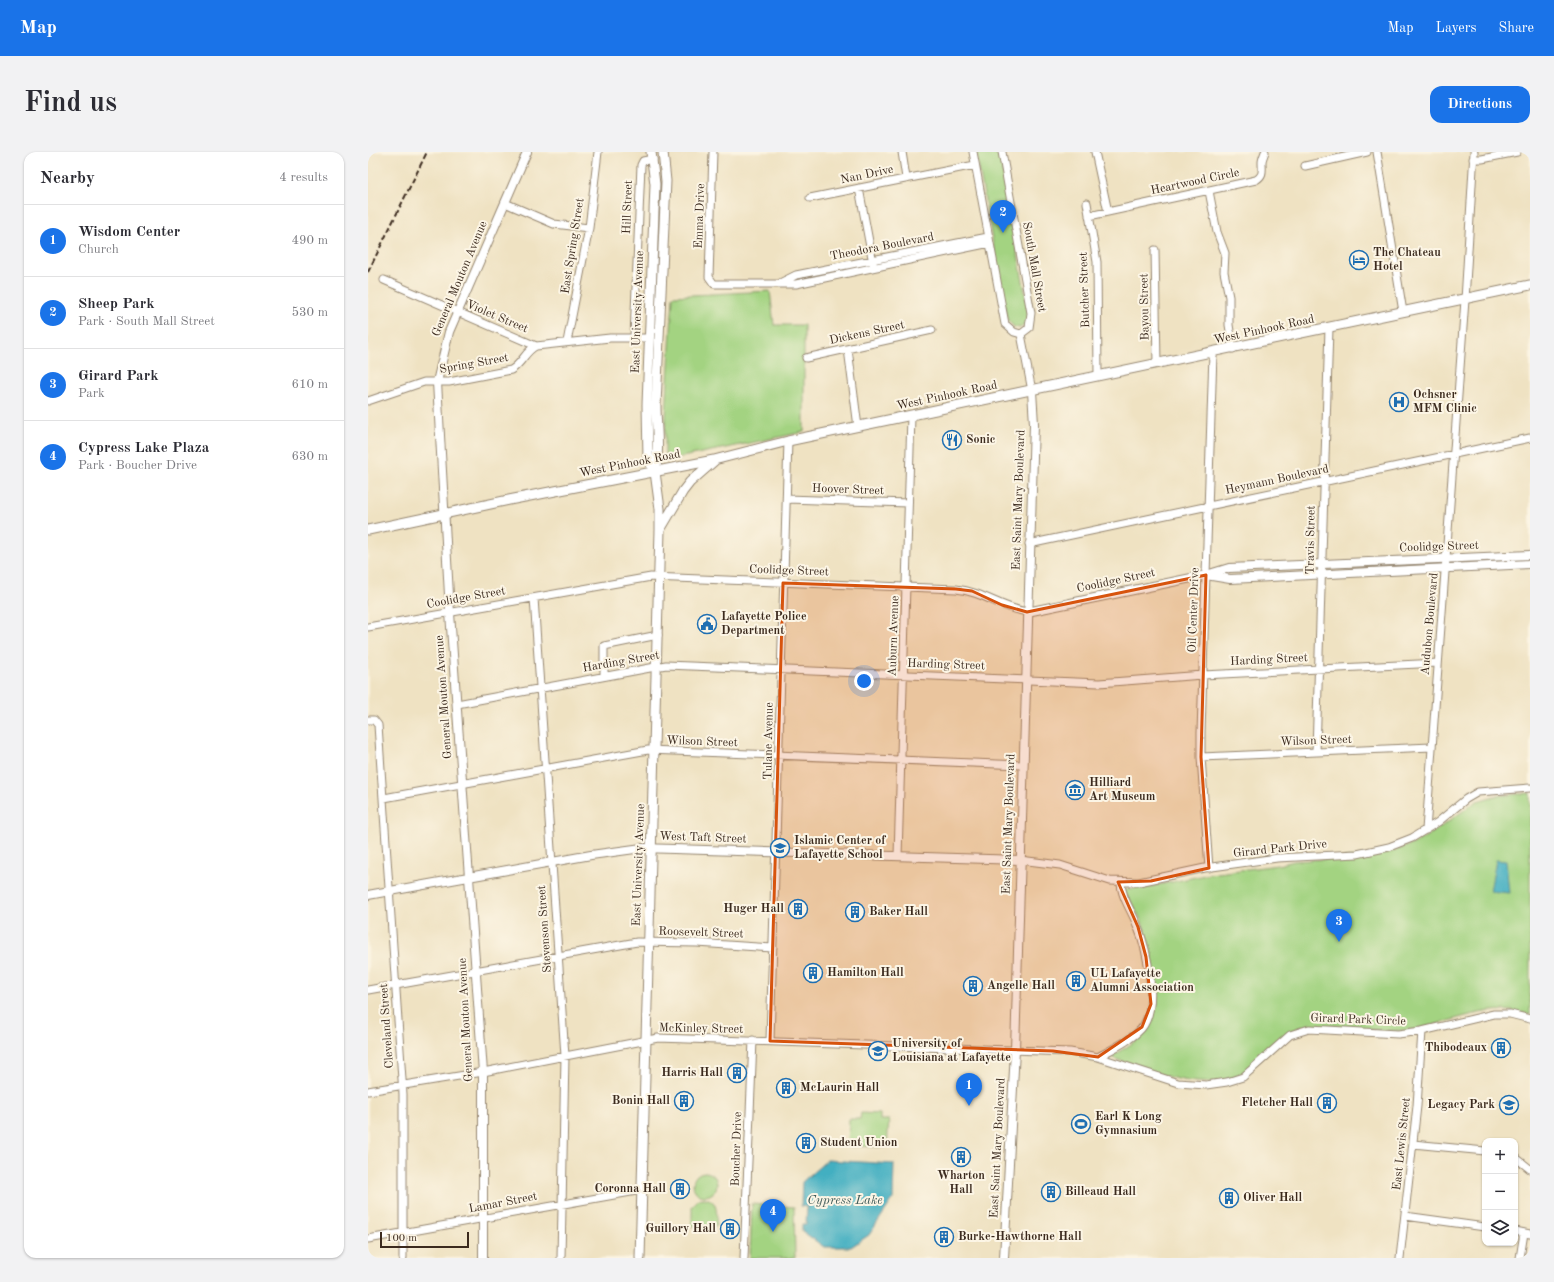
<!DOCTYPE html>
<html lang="en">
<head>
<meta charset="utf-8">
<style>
	:root { --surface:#fff; --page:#f2f2f3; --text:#2b2b33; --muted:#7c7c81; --line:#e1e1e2; --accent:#1a73e8 }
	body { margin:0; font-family:"Old Standard TT",serif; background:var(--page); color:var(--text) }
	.controls { position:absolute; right:12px; bottom:12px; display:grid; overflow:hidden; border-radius:8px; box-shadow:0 1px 3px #0004 }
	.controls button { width:36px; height:36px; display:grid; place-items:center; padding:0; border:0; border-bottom:1px solid var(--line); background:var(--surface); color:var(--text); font:20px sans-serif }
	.scale { position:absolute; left:12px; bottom:10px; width:89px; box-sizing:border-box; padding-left:4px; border:2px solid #3b2a1e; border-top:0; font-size:11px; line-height:14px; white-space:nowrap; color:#3b2a1e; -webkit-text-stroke:3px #fcf5e5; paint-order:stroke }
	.you { position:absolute; left:496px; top:529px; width:14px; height:14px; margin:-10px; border:3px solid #fff; border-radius:50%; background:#1a73e8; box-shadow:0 0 0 6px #1a73e833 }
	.badge { display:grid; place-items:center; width:26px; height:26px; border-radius:50%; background:var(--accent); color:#fff; font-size:13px; font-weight:700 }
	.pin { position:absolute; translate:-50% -33px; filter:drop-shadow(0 1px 2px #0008) }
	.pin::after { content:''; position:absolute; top:21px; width:14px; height:12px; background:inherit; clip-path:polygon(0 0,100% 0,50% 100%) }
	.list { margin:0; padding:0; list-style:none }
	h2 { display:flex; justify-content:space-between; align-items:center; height:52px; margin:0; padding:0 16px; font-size:17px }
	h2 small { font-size:13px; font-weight:400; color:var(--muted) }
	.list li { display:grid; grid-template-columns:26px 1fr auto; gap:12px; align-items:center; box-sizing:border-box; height:72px; padding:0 16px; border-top:1px solid var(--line) }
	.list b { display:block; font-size:15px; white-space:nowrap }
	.list p { margin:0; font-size:13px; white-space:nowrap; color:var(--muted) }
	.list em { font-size:13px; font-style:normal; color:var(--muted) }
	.icon { flex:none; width:22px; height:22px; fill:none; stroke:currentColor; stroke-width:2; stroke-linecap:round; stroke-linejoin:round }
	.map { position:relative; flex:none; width:1162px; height:1106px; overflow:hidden; border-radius:12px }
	header { display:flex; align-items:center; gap:24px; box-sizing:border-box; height:56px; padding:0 20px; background:var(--accent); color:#fff }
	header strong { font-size:19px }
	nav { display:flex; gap:22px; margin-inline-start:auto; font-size:14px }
	.intro { display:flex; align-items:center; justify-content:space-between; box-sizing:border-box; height:96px; padding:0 24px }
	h1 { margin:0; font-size:28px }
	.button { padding:10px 18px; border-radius:12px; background:var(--accent); color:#fff; font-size:14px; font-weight:700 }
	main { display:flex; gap:24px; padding:0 24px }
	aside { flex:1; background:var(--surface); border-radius:12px; box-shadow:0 1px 3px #0004 }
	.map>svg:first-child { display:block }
	.green { fill:#a3d381; stroke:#6f7e50 }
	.water { fill:#43afc1; stroke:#3f6c70 }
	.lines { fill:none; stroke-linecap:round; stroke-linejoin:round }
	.minor-casing { stroke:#958670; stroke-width:9 }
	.tertiary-casing { stroke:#958670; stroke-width:10 }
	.secondary-casing { stroke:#958670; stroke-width:11 }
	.minor { stroke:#fff; stroke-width:7 }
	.tertiary { stroke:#fff; stroke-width:8 }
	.secondary { stroke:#fff; stroke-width:9 }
	.rail { stroke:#3b2a1e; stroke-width:2; stroke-dasharray:6 3; stroke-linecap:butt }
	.marked { fill:#d7540e; fill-opacity:0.2; stroke:#d7540e; stroke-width:3; stroke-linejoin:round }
	.labels { text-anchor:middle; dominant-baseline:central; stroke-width:4; stroke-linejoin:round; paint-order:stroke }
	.street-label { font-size:12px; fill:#3b2a1e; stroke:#fcf5e5 }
	.poi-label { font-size:12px; font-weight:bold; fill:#3b2a1e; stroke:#fcf5e5; text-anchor:start }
	.water-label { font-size:13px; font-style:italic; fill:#3e5957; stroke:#fcf5e5 }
</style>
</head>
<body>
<header>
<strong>Map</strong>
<nav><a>Map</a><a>Layers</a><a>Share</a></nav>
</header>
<div class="intro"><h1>Find us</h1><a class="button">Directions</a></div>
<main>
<aside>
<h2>Nearby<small>4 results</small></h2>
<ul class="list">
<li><span class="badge">1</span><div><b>Wisdom Center</b><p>Church</p></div><em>490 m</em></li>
<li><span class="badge">2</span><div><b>Sheep Park</b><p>Park · South Mall Street</p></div><em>530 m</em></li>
<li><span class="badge">3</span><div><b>Girard Park</b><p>Park</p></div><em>610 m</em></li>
<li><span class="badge">4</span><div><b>Cypress Lake Plaza</b><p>Park · Boucher Drive</p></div><em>630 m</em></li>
</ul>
</aside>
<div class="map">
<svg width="1162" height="1106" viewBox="0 0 1162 1106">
	<rect width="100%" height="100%" fill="#fcf5e5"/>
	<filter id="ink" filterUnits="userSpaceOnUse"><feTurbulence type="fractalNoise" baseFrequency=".025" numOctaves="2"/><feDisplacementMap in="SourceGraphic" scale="8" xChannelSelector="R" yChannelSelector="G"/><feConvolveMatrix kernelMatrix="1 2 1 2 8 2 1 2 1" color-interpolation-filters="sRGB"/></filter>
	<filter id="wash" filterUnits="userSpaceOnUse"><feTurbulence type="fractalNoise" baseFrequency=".012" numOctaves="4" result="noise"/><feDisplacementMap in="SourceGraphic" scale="16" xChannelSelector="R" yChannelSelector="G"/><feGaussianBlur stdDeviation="0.9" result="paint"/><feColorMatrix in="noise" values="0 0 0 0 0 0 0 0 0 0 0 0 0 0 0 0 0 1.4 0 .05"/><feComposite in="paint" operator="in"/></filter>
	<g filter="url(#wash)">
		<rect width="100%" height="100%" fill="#efe2c2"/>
		<path class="green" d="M608,0H631L661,162L660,170L652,176L646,175L639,167Z
			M402,139L406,173H436V280L304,307L300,306L297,302V281L305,144Z
			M1162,641V863C1118,847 1073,878 1029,879C1001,880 957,869 932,875C912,881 899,900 885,913C847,949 786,920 745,906V903C756,897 768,890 777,880C795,859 786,808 779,783C774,767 765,753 756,739L757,737L780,735L842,722L910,713L926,709L1005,704L1026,699L1045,692L1067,679L1109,649L1127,644Z
			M493,961L512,962V968H521L519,995L480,994L481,967H492Z
			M325 1032a12 12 0 1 1 24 0a12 12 0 1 1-24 0Z
			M334,1046C351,1046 349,1062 348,1074H324V1054L331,1047Z
			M384,1052L426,1055L427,1106H382Z"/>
		<path class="water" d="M1128,708L1138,709L1141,741L1122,739Z
			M459,1008L526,1012L525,1047L501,1083L483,1095H456L434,1079V1072H438L439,1055L433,1054L434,1030Z"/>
	</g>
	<g filter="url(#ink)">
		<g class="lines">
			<defs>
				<path id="minor" d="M345,0L341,125L346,132H428L622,91
					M534,0L538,26
					M605,0L637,172L646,180L653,182
					M634,0L663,161L661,176L653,182
					M727,0L740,60
					M1009,0L1035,160
					M1105,7H1114L1149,0
					M937,14L999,0
					M491,36L505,111
					M841,39L849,80L857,101L856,120L861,145V173L865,197
					M442,46L607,13
					M137,51L186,72L221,76
					M719,51L729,110L730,224
					M721,64L888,28C896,23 894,19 894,10C894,7 896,3 897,0
					M787,98L789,212
					M16,128L168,194
					M414,130L428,123L620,85
					M653,182L664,239
					M266,185L273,13L275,9L285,7
					M199,190L221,76L230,0
					M480,197L490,275
					M438,206L564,178
					M0,249L56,230H81L143,218C154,212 157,199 168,194L242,186H281
					M419,347L540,351
					M661,392L1162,286
					M166,446L197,904L193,1106
					M0,475L283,425L588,437C616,440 632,456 659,460
					M236,524V494L290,483
					M89,552L298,513L731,531L835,523L1070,511
					M0,568H6L10,573L35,942V1106
					M948,600L961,176
					M833,605L1064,595
					M16,646L280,598L654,613
					M1058,678L1097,148L1106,0
					M530,704L543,264
					M652,708L692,713L742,729L771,730L837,716L909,706L989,702L1021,695L1044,686L1070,670L1098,647L1110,640L1162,636
					M841,716L833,605V581L845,201
					M0,838L269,790L329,791L405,796
					M402,889L420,289
					M730,905C744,897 762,889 773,877C792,855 779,797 769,773C764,759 753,745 753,730
					M0,939L115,920L290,886L702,900L730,905L810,931L838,933L859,930L875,925L922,883L941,877L1030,882L1054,879L1126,862H1142L1162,867
					M1045,992L1117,999
					M1147,1005L1162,1017
					M1037,1064L1117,1075
					M1147,1079L1162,1082
					M0,1087L274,1038
					M376,1106L385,888
					M1032,1106L1049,954L1054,879
					M1152,1106L1156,1081"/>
				<path id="tertiary" d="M838,423L862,427L1162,412
					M659,460L838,423L861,416L1162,403
					M0,743L223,703L274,696L652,708
					M115,1106V920L82,461L69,230L81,180L159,0
					M636,1106L647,898L666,272L664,239"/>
				<path id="secondary" d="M287,320C292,299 288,275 288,253L298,29L295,0
					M0,378L141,348L346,308L420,289L1162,133
					M292,378L315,339L322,330L346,309
					M272,1106L292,378V357L287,320L280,307L279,253L287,32L283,0"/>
			</defs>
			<use href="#minor" class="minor-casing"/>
			<use href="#tertiary" class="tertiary-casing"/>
			<use href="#secondary" class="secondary-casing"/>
			<use href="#minor" class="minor"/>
			<use href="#tertiary" class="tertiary"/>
			<use href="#secondary" class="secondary"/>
			<path class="rail" d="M0,120L59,0"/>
		</g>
	</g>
	<path class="marked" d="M838,423L833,605L841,716L783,729L750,730L770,775L778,805L783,852L774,875L730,905L685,899L402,889L415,431L588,437L604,439L634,453L659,460Z"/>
	<defs>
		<symbol id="hotel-ring" viewBox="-11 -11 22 22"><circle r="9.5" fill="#fcf5e5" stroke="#1f6fb2" stroke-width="1.5"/><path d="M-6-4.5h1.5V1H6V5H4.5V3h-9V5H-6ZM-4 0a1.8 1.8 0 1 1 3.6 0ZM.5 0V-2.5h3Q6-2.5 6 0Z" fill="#1f6fb2"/></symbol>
		<symbol id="hospital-ring" viewBox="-11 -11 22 22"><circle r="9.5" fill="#fcf5e5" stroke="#1f6fb2" stroke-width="1.5"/><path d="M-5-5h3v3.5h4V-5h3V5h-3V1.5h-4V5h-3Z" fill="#1f6fb2"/></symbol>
		<symbol id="restaurant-ring" viewBox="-11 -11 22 22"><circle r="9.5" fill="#fcf5e5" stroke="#1f6fb2" stroke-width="1.5"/><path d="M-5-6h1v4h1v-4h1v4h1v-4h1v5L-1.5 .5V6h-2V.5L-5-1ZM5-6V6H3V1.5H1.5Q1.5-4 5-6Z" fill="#1f6fb2"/></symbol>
		<symbol id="civic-ring" viewBox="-11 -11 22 22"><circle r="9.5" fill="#fcf5e5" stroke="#1f6fb2" stroke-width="1.5"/><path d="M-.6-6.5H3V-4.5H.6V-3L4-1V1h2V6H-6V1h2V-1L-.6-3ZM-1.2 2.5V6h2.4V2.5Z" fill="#1f6fb2"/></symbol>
		<symbol id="museum-ring" viewBox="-11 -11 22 22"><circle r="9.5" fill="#fcf5e5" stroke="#1f6fb2" stroke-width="1.5"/><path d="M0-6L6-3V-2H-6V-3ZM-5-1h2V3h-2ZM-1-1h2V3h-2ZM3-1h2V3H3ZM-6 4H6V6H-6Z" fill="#1f6fb2"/></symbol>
		<symbol id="school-ring" viewBox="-11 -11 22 22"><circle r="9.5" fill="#fcf5e5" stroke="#1f6fb2" stroke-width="1.5"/><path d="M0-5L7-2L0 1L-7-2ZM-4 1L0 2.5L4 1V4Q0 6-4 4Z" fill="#1f6fb2"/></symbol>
		<symbol id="building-ring" viewBox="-11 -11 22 22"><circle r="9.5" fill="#fcf5e5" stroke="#1f6fb2" stroke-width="1.5"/><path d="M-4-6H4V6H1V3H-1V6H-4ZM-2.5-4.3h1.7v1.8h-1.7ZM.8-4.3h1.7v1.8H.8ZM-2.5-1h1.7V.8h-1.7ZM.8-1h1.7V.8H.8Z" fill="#1f6fb2"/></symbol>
		<symbol id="university-ring" viewBox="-11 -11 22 22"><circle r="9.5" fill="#fcf5e5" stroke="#1f6fb2" stroke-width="1.5"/><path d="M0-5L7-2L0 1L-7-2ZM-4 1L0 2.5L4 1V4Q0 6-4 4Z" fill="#1f6fb2"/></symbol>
		<symbol id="stadium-ring" viewBox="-11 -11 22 22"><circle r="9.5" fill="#fcf5e5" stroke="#1f6fb2" stroke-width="1.5"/><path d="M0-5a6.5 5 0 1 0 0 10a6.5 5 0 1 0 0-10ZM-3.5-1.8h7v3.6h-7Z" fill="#1f6fb2"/></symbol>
	</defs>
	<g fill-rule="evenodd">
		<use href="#hotel-ring" x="980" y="97" width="22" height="22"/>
		<use href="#hospital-ring" x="1020" y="239" width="22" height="22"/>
		<use href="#restaurant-ring" x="573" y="277" width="22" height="22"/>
		<use href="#civic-ring" x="328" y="461" width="22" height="22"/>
		<use href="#museum-ring" x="696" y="627" width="22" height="22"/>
		<use href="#school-ring" x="401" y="685" width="22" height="22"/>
		<use href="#building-ring" x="419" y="746" width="22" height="22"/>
		<use href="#building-ring" x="476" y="749" width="22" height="22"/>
		<use href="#building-ring" x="434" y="810" width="22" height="22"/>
		<use href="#building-ring" x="697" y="818" width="22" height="22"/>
		<use href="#building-ring" x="594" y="823" width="22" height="22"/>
		<use href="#building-ring" x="1122" y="885" width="22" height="22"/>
		<use href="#university-ring" x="499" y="888" width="22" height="22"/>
		<use href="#building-ring" x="358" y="910" width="22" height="22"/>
		<use href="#building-ring" x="407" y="925" width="22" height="22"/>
		<use href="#building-ring" x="305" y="938" width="22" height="22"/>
		<use href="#building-ring" x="948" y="940" width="22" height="22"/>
		<use href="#university-ring" x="1130" y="942" width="22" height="22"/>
		<use href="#stadium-ring" x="702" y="961" width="22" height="22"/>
		<use href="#building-ring" x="427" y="980" width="22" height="22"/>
		<use href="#building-ring" x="582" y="994" width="22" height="22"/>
		<use href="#building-ring" x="301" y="1026" width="22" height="22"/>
		<use href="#building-ring" x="672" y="1029" width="22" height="22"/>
		<use href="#building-ring" x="850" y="1035" width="22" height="22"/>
		<use href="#building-ring" x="351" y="1066" width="22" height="22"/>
		<use href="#building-ring" x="565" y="1074" width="22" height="22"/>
	</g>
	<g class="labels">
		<g class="street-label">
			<text transform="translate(499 23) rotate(-12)">Nan Drive</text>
			<text transform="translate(827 30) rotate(-12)">Heartwood Circle</text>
			<text transform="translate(260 55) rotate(-88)">Hill Street</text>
			<text transform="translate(332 64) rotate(-88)">Emma Drive</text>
			<text transform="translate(205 94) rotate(-81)">East Spring Street</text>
			<text transform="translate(514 95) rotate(-11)">Theodora Boulevard</text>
			<text transform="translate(666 115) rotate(80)">South Mall Street</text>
			<text transform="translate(92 127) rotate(-67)">General Mouton Avenue</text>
			<text transform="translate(717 138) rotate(-92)">Butcher Street</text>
			<text transform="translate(777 155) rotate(-91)">Bayou Street</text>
			<text transform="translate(270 160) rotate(-88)">East University Avenue</text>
			<text transform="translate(129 165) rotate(23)">Violet Street</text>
			<text transform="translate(896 178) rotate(-12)">West Pinhook Road</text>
			<text transform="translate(499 181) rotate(-12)">Dickens Street</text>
			<text transform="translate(106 212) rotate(-10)">Spring Street</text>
			<text transform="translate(579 244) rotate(-12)">West Pinhook Road</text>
			<text transform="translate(262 312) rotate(-11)">West Pinhook Road</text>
			<text transform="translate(909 328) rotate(-12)">Heymann Boulevard</text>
			<text transform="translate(480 338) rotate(2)">Hoover Street</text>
			<text transform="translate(651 348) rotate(-88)">East Saint Mary Boulevard</text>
			<text transform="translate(943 388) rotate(-89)">Travis Street</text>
			<text transform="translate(1071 395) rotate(-2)">Coolidge Street</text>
			<text transform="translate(421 419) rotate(2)">Coolidge Street</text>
			<text transform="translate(748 429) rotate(-12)">Coolidge Street</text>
			<text transform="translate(98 446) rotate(-10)">Coolidge Street</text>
			<text transform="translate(826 458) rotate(-88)">Oil Center Drive</text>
			<text transform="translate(1062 472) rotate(-85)">Audubon Boulevard</text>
			<text transform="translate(526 484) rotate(-88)">Auburn Avenue</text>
			<text transform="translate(901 508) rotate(-3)">Harding Street</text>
			<text transform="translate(253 510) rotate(-10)">Harding Street</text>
			<text transform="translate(578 513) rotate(2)">Harding Street</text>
			<text transform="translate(76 545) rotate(-94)">General Mouton Avenue</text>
			<text transform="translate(401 589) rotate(-89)">Tulane Avenue</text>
			<text transform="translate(948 589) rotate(-2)">Wilson Street</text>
			<text transform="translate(334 590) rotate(2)">Wilson Street</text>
			<text transform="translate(641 672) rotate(-88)">East Saint Mary Boulevard</text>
			<text transform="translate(335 686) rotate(2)">West Taft Street</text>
			<text transform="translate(912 697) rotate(-6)">Girard Park Drive</text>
			<text transform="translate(271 713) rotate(-88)">East University Avenue</text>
			<text transform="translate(177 777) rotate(-94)">Stevenson Street</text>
			<text transform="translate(333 781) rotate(2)">Roosevelt Street</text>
			<text transform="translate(98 868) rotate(-93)">General Mouton Avenue</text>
			<text transform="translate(990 868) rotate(2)">Girard Park Circle</text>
			<text transform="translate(19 874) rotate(-94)">Cleveland Street</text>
			<text transform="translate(333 877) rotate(1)">McKinley Street</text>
			<text transform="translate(1034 992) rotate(-84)">East Lewis Street</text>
			<text transform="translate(630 996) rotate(-87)">East Saint Mary Boulevard</text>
			<text transform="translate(369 997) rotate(-88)">Boucher Drive</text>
			<text transform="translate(135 1051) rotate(-11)">Lamar Street</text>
		</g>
		<g class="poi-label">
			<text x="1005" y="101">The Chateau<tspan x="1005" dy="14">Hotel</tspan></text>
			<text x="1045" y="243">Ochsner<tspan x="1045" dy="14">MFM Clinic</tspan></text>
			<text x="598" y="288">Sonic</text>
			<text x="353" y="465">Lafayette Police<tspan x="353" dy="14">Department</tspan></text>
			<text x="721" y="631">Hilliard<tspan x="721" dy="14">Art Museum</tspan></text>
			<text x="426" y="689">Islamic Center of<tspan x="426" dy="14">Lafayette School</tspan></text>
			<text x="416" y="757" text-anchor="end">Huger Hall</text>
			<text x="501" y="760">Baker Hall</text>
			<text x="459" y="821">Hamilton Hall</text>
			<text x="722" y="822">UL Lafayette<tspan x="722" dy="14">Alumni Association</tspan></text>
			<text x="619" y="834">Angelle Hall</text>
			<text x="524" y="892">University of<tspan x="524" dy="14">Louisiana at Lafayette</tspan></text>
			<text x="1119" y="896" text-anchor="end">Thibodeaux</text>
			<text x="355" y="921" text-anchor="end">Harris Hall</text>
			<text x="432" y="936">McLaurin Hall</text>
			<text x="302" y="949" text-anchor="end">Bonin Hall</text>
			<text x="945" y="951" text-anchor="end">Fletcher Hall</text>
			<text x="1127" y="953" text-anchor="end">Legacy Park</text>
			<text x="727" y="965">Earl K Long<tspan x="727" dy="14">Gymnasium</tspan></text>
			<text x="452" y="991">Student Union</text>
			<text x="593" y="1024" text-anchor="middle">Wharton<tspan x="593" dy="14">Hall</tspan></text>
			<text x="298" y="1037" text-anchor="end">Coronna Hall</text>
			<text x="697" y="1040">Billeaud Hall</text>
			<text x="875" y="1046">Oliver Hall</text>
			<text x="348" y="1077" text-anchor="end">Guillory Hall</text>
			<text x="590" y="1085">Burke-Hawthorne Hall</text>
		</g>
		<g class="water-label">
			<text x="477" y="1048">Cypress Lake</text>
		</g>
	</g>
</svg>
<div class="controls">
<button>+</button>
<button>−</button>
<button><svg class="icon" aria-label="layers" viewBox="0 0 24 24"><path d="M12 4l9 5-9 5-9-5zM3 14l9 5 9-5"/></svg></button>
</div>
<div class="scale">100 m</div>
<div class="you"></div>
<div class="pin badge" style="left:601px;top:954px">1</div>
<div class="pin badge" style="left:635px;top:81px">2</div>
<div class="pin badge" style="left:971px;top:790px">3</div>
<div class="pin badge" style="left:405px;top:1080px">4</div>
</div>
</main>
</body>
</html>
